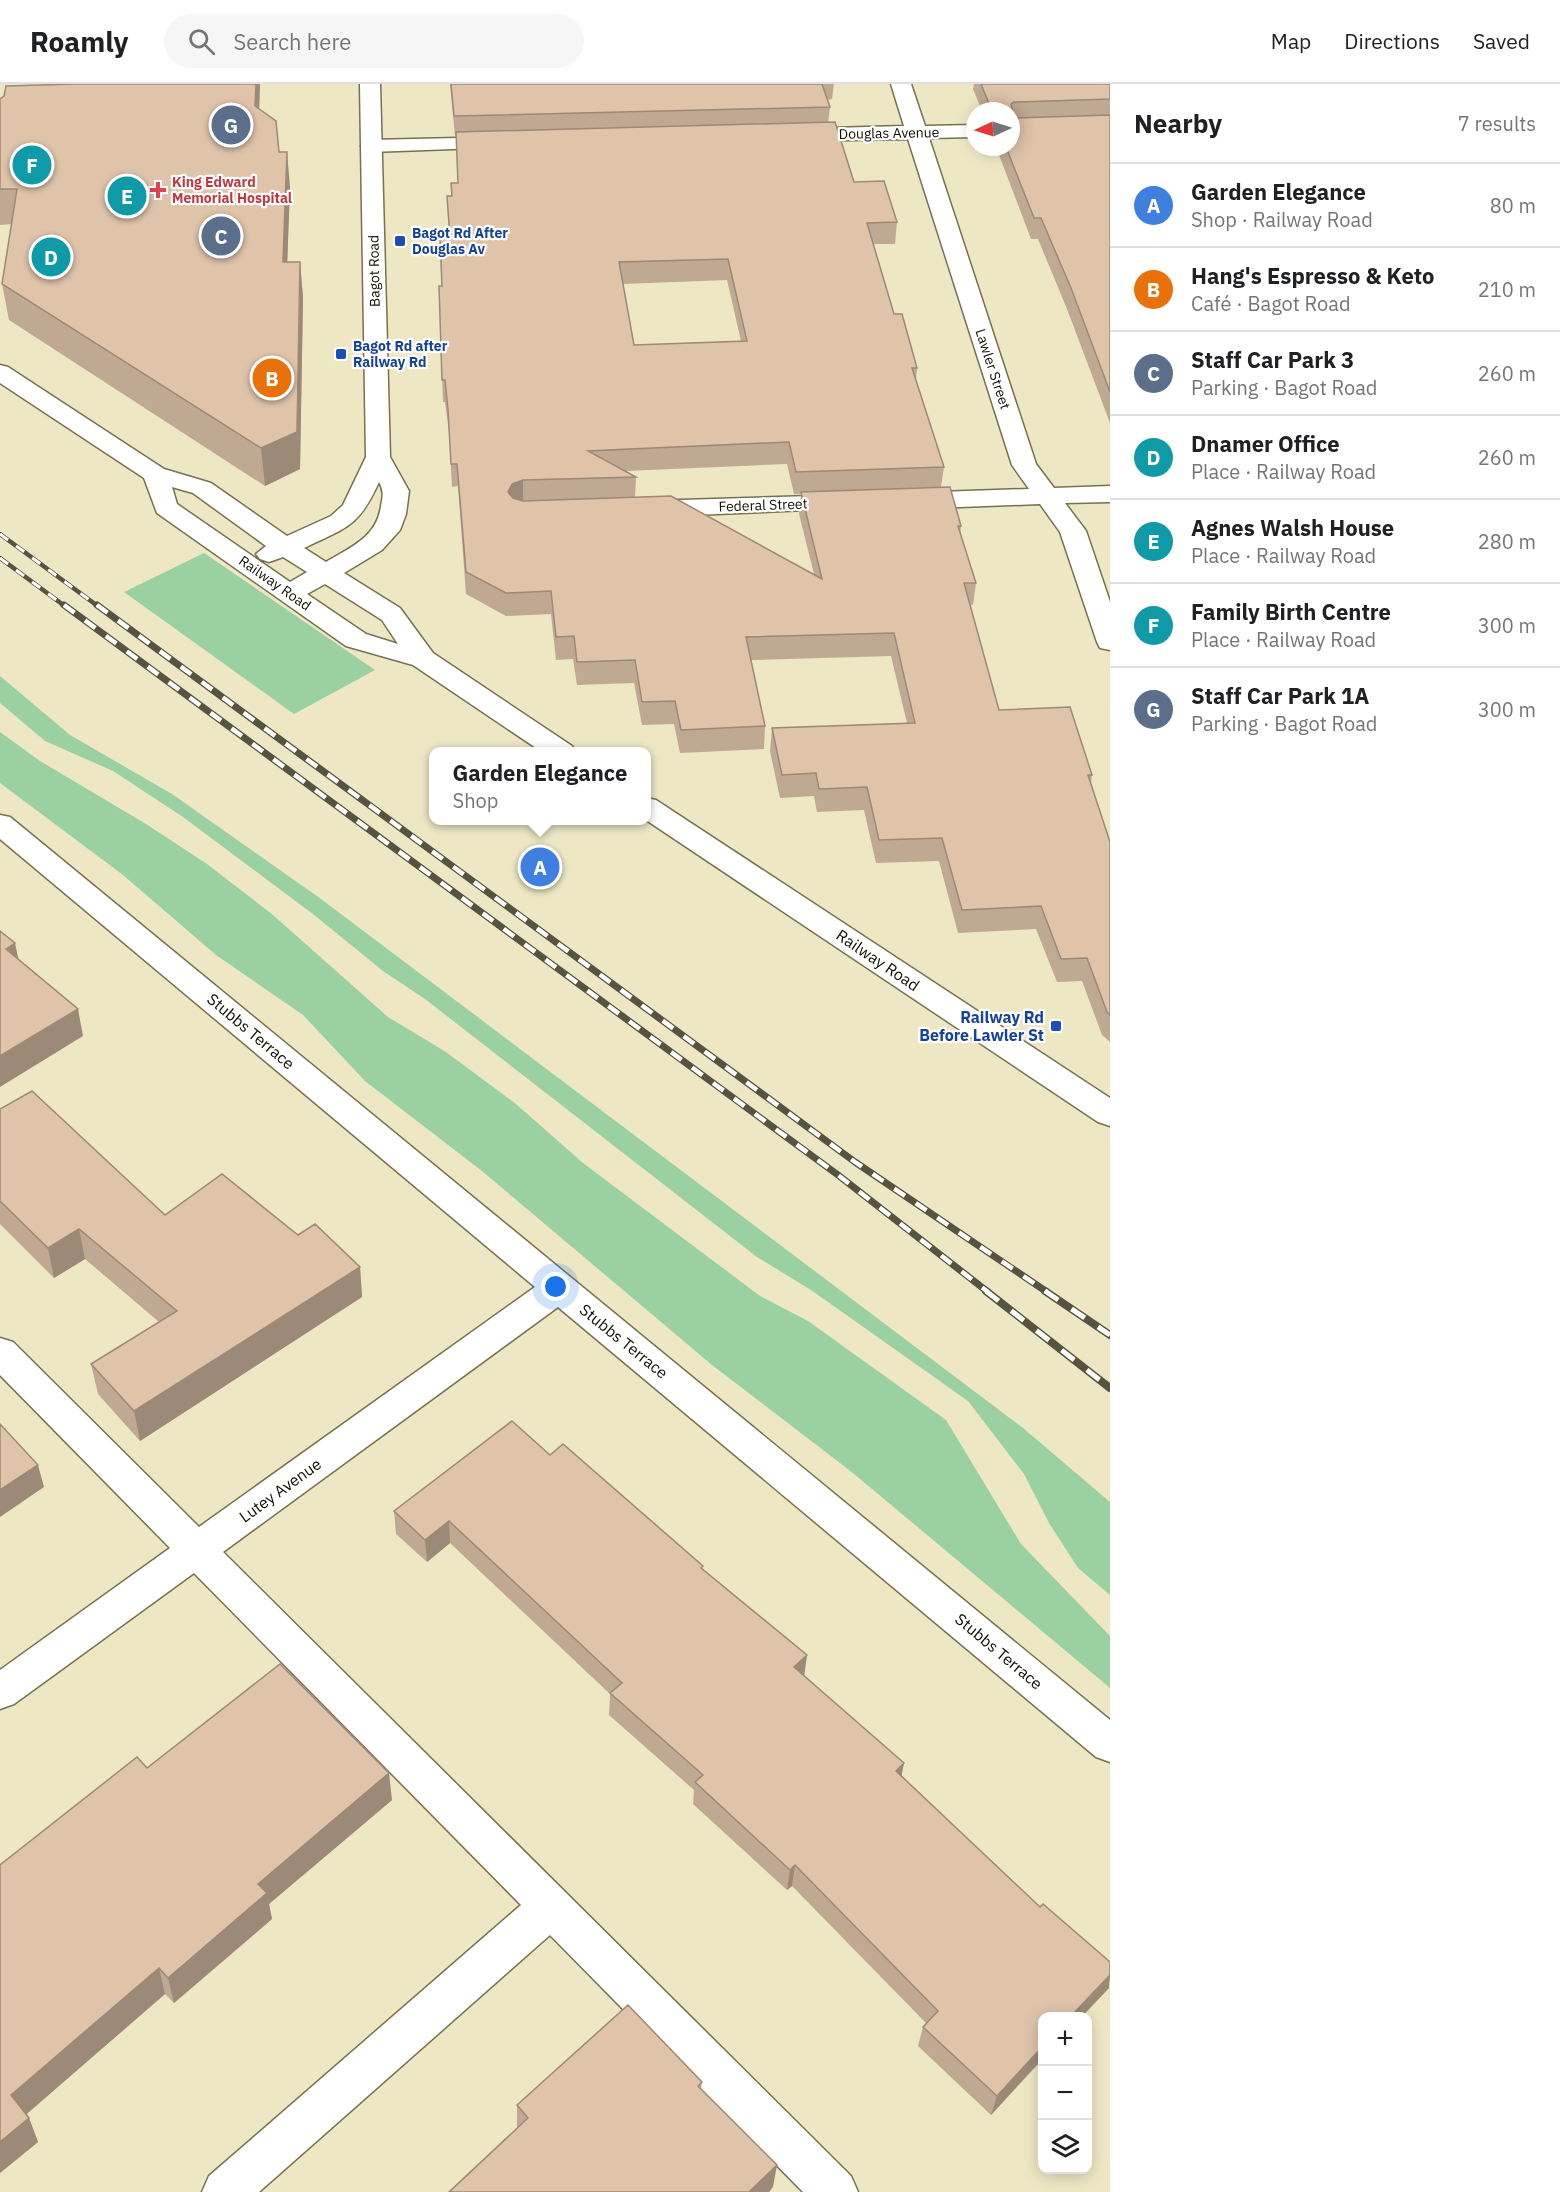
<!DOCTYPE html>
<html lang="en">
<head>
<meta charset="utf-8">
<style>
	:root { --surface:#fff; --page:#f6f6f6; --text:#202124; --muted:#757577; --line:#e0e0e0; --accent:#2563eb }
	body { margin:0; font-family:"IBM Plex Sans",sans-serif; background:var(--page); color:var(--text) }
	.controls { position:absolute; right:18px; bottom:18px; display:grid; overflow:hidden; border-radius:12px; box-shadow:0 3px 15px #0003 }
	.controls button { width:54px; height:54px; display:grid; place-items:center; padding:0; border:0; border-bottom:2px solid var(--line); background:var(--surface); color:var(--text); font:30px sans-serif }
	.compass { position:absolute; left:966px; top:18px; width:54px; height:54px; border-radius:50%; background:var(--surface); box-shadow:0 3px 15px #0003; rotate:266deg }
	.you { position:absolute; left:556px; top:1203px; width:21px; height:21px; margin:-15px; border:4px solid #fff; border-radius:50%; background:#1a73e8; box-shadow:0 0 0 9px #1a73e833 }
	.badge { display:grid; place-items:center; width:39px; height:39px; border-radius:50%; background:var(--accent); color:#fff; font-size:20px; font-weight:700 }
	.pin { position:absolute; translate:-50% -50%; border:3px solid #fff; box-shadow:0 2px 6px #0006 }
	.popup { position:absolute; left:429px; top:663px; width:222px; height:78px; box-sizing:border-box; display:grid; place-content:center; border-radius:12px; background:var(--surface); filter:drop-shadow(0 2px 4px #0005); font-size:20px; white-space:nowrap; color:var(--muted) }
	.popup b { font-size:22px; color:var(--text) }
	.popup::after { content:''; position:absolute; left:50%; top:100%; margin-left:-12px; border:12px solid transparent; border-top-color:var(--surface) }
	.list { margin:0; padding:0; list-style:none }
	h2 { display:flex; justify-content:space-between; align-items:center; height:78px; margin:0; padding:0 24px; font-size:26px }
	h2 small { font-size:20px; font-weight:400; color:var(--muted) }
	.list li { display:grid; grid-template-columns:39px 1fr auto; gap:18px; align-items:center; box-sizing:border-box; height:84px; padding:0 24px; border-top:2px solid var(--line) }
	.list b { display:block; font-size:22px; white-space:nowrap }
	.list p { margin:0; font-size:20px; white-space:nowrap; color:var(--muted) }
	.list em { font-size:20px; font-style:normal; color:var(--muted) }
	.icon { flex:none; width:33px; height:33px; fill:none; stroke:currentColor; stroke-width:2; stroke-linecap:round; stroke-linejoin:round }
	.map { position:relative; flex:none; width:1110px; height:2108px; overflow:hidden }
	header { display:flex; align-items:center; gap:36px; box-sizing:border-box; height:84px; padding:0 30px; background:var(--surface); border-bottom:2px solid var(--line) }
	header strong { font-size:28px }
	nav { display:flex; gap:33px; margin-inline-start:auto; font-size:21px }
	.search { width:420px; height:54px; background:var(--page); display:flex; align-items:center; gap:15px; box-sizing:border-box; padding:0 21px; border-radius:33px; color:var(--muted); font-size:22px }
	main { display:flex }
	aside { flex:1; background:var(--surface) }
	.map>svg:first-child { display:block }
	.green { fill:#9bd0a2 }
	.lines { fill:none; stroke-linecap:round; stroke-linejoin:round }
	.minor-casing { stroke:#767151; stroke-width:3 }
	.major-casing { stroke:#767151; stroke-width:3 }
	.minor { fill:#fff; fill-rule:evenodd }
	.major { fill:#fff; fill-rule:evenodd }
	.rail-far2-casing { stroke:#575341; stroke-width:4.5 }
	.rail-far1-casing { stroke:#575341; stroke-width:7 }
	.rail-casing { stroke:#575341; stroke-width:8 }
	.rail-far2 { stroke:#fff; stroke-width:3; stroke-dasharray:10; stroke-linecap:butt }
	.rail-far1 { stroke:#fff; stroke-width:4.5; stroke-dasharray:13; stroke-linecap:butt }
	.rail { stroke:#fff; stroke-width:5; stroke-dasharray:16; stroke-linecap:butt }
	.wall { fill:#c0a992; fill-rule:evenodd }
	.shaded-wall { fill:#9c8977 }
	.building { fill:#dfc4aa; stroke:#9c8977; stroke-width:1.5; fill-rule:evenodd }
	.health-dot { fill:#e0444e; stroke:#fff; stroke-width:2 }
	.transit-dot { fill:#1a4fb4; stroke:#fff; stroke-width:2 }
	.labels { text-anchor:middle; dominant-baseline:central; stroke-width:4.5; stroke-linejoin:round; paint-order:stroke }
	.far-street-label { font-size:14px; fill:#100d03; stroke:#fff }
	.far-health-label { font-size:14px; font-weight:bold; fill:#be3a42; stroke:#fff; text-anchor:start }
	.far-transit-label { font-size:14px; font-weight:bold; fill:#164399; stroke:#fff; text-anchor:start }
	.street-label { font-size:16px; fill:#100d03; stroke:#fff }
	.transit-label { font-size:16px; font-weight:bold; fill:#164399; stroke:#fff; text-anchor:end }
</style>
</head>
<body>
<header>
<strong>Roamly</strong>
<div class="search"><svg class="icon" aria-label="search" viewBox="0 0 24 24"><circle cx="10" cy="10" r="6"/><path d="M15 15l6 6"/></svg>Search here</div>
<nav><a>Map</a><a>Directions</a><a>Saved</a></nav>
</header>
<main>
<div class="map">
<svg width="1110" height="2108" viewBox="0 0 1110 2108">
	<rect width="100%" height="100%" fill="#ede7c4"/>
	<path class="green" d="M204,469L375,586L294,630L124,508Z
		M0,592L70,651L172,710L321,815L1023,1344L1110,1418V1511L1078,1484L1049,1439L1024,1390L968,1317L811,1206L757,1173L425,915L383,887L313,830L183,733L113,687L45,657L0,619Z
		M0,648L40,677L146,740L207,780L273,831L388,933L446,968L516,1020L583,1079L760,1212L808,1237L946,1336L1021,1460L1110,1552V1604L853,1389L712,1281L482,1087L365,997L303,931L216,871L123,791L0,699Z"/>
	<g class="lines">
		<defs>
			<path id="minor" d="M891,0H911L925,42L975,41V53L929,54L1036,380L1054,404L1110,402V418L1065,419L1086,447L1110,518V566L1100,564L1097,558L1060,448L1040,420L908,425L899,422L895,417L899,412L908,409L1029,405L1012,381L908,55L793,57L786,55L783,51L786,47L793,45L904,42Z
				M501,53L508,55L511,59L508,63L371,68L364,66L361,62L364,58L371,56Z
				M844,411L853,414L857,419L853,424L647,433L638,430L634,425L638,420L647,417Z
				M0,731L10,733L1110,1636V1678L1096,1673L558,1223L223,1468L851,2092L858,2108H803L550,1851L259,2108H202L209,2092L521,1821L194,1489L14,1620L0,1625V1586L170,1464L0,1291V1254L13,1258L199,1443L535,1203L0,755Z"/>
			<path id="major" d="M360,0H380L390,373L409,407L406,430L400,446L382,466L344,489L400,524L433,569L572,662L576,668H542L413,581L346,562L157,429L144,394L0,299V281L8,283L164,385L211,399L287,452L331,432L343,421L366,373ZM379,398C384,407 383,412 381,422C377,453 351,463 326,478L304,464C347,443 358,444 379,398ZM172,403L193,409L266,462L256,470L260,475L269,478L283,473L307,488L290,498L177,420ZM325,500L382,536L398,560L366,550L307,510Z
				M646,714L656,716L1110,1014V1042L1098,1038L646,736Z"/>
		</defs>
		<use href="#minor" class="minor-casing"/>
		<use href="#major" class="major-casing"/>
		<use href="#minor" class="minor"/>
		<use href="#major" class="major"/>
		<defs>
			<path id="rail-far2" d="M0,450L99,523
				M0,474L66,523"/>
			<path id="rail-far1" d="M64,521L838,1091L988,1208
				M97,521L855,1078L1047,1208"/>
			<path id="rail" d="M986,1207L1110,1304
				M1045,1207L1110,1251"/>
		</defs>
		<use href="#rail-far2" class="rail-far2-casing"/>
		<use href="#rail-far1" class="rail-far1-casing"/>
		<use href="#rail" class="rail-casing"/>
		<use href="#rail-far2" class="rail-far2"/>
		<use href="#rail-far1" class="rail-far1"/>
		<use href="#rail" class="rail"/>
	</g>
	<path class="wall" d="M260,0L259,25L279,68L290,103L287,178H300L303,214L300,385L265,402L9,236L2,200L12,140L0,141V15Z
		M450,0H834L832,15L827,16L830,23L828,39L854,98L897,138L895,160H873L894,230L917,284L916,296L944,383L941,403L961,442L960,450L976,499L973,521H970L999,626L1092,691L1091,700L1110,758V958L1102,951L1082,897L1057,898L1036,845L958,849L939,777L876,779L864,726L817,728L814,712L780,714L770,667L772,644L907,639L891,572L751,576L765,642L764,665L680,669L674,640L642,641L634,599L577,601L573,575L556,576L551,530L506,532L466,510L458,402L452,403L449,348L445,318H443L439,202H441L449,154L447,112H451V99H458L456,52H455ZM727,196L741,257L634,261L623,200ZM787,380L794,410H801L799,430L814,490L635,413L636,393L626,387Z
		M974,0H1110V339L1067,225L1038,155H1031L996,63H1011V27H982L973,5Z
		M0,1025L165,1131L298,1151L360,1183L362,1213L140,1357L98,1310L91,1280L159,1238L85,1175L54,1194L0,1140Z
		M550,1371L703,1485L807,1571L804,1592L904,1679L901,1692L1109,1904L991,2031L918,1962L923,1943L926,1939L792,1802L787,1806L693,1720L694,1706L609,1631L610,1610L450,1459L427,1478L396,1450L394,1427Z
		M147,1684L392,1716L269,1820L272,1835L174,1919L165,1910L26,2030L29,2034L38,2058L0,2089Z
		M702,1998L701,2005L773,2103L517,2044V2021Z"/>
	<path class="shaded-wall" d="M256,0H260L258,57L255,22Z
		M287,68L290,103L286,214L283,178Z
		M300,178L303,214L300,385L265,402L261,364Z
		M523,396V419L512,423L508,408L512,400Z
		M15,859L21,887L6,865Z
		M78,925L83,952L0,1003V972Z
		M79,1145L85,1175L54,1194L48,1164Z
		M360,1183L362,1213L140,1357L134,1327Z
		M38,1381L44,1403L0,1433V1406Z
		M449,1437L450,1459L427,1478L425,1456Z
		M807,1571L804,1593L794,1583Z
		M904,1679L900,1700L896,1687Z
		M389,1689L392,1716L269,1820L272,1835L174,1919L168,1894L258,1800Z
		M795,1781L792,1802L787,1806L790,1786Z
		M159,1884L165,1910L21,2035L11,2011Z
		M1110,1891L1109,1904L1082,1932H1071Z
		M1042,1963V1975L991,2031L997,2012Z
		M29,2034L38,2058L0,2089V2058Z
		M777,2081L773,2103L769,2108H749Z"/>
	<path class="building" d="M74,0H256L255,22L276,37L279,68H287L283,178H300L297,348L261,364L2,200L17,105H0V15L4,12L6,2Z
		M451,0H822L830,23L454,32Z
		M981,0H1110V15L1014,18L1011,20L1014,34L1110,31V308L1071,204L1041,134H1034L1006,63H1011V27H992Z
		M835,38L854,98L884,97L897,138L867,139L894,230H902L917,284H912L944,383L796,388L789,358L588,367L636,393L523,396L512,400L508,408L513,414L523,417L671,412L822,495L801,408L950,403L961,442H958L976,499H964L999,626L1070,623L1092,691H1088L1110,758V931L1107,928L1087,874L1061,875L1041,822L962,826L942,754L879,756L867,703L819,705L816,689L782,691L772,644L915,639L894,549L746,553L765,642L681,646L675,617L642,618L635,576L577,578L574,552L556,553L551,507L506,509L466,488L457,380H451L448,326L445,296H442L439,202H442L440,154H450L447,112H452L451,99H458L456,48ZM728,175L747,257L634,261L619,178Z
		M0,847L15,859L6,865L78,925L0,972Z
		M32,1007L165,1131L222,1090L298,1151L315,1140L360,1183L134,1327L91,1280L177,1227L79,1145L48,1164L0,1117V1025Z
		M512,1337L550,1371L563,1360L703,1482L701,1484L807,1571L794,1583L904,1679L896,1687L1040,1823L1043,1820L1110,1878V1891L1071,1932H1042V1963L997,2012L923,1943L938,1927L795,1781L790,1786L695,1698L703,1691L610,1609L622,1599L449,1437L425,1456L394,1427Z
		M0,1340L38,1381L0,1406Z
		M280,1580L389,1689L258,1800L267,1809L168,1894L159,1884L11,2011L29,2034L0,2058V1781L137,1673L147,1684Z
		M628,1921L702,1998L698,2002L777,2081L749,2108H449L528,2034L517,2021Z"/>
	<path class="health-dot" d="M155 97h6v6h6v6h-6v6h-6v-6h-6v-6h6z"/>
	<g class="transit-dot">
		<rect x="394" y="151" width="12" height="12" rx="3"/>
		<rect x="335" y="264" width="12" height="12" rx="3"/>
		<rect x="1050" y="936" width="12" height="12" rx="3"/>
	</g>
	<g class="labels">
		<g class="far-street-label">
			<text transform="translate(889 49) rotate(-1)">Douglas Avenue</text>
			<text transform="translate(374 187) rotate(-91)">Bagot Road</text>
			<text transform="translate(993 285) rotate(72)">Lawler Street</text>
			<text transform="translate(763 421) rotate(-2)">Federal Street</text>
			<text transform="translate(275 499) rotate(35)">Railway Road</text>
		</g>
		<g class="far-health-label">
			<text x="172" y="98">King Edward<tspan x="172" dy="16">Memorial Hospital</tspan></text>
		</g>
		<g class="far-transit-label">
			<text x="412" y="149">Bagot Rd After<tspan x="412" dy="16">Douglas Av</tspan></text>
			<text x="353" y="262">Bagot Rd after<tspan x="353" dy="16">Railway Rd</tspan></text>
		</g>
		<g class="street-label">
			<text transform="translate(878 876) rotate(34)">Railway Road</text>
			<text transform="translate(251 947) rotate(40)">Stubbs Terrace</text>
			<text transform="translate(624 1257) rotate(39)">Stubbs Terrace</text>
			<text transform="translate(280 1406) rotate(-36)">Lutey Avenue</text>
			<text transform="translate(999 1567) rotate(40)">Stubbs Terrace</text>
		</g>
		<g class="transit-label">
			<text x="1044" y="933">Railway Rd<tspan x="1044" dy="18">Before Lawler St</tspan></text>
		</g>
	</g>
</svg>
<div class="controls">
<button>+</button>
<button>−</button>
<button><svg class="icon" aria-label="layers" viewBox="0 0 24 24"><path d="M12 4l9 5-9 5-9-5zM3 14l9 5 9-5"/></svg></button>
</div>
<svg class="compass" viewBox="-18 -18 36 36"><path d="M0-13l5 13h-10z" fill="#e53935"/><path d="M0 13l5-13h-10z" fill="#757577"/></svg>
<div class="you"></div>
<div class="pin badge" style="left:540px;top:783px;background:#3f7fe0">A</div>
<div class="popup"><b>Garden Elegance</b>Shop</div>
<div class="pin badge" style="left:272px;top:294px;background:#e8710a">B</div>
<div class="pin badge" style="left:221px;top:152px;background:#5c6f8a">C</div>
<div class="pin badge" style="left:51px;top:173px;background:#0f9aa8">D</div>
<div class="pin badge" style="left:127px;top:112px;background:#0f9aa8">E</div>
<div class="pin badge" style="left:32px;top:81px;background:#0f9aa8">F</div>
<div class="pin badge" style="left:231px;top:41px;background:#5c6f8a">G</div>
</div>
<aside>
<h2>Nearby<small>7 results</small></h2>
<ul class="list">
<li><span class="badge" style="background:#3f7fe0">A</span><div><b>Garden Elegance</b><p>Shop · Railway Road</p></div><em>80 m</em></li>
<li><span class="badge" style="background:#e8710a">B</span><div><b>Hang's Espresso &amp; Keto</b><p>Café · Bagot Road</p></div><em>210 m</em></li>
<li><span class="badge" style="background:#5c6f8a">C</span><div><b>Staff Car Park 3</b><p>Parking · Bagot Road</p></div><em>260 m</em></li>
<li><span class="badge" style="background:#0f9aa8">D</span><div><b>Dnamer Office</b><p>Place · Railway Road</p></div><em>260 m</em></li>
<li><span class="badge" style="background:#0f9aa8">E</span><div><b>Agnes Walsh House</b><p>Place · Railway Road</p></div><em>280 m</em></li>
<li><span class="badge" style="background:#0f9aa8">F</span><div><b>Family Birth Centre</b><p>Place · Railway Road</p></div><em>300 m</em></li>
<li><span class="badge" style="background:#5c6f8a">G</span><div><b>Staff Car Park 1A</b><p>Parking · Bagot Road</p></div><em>300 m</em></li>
</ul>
</aside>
</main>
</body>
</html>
